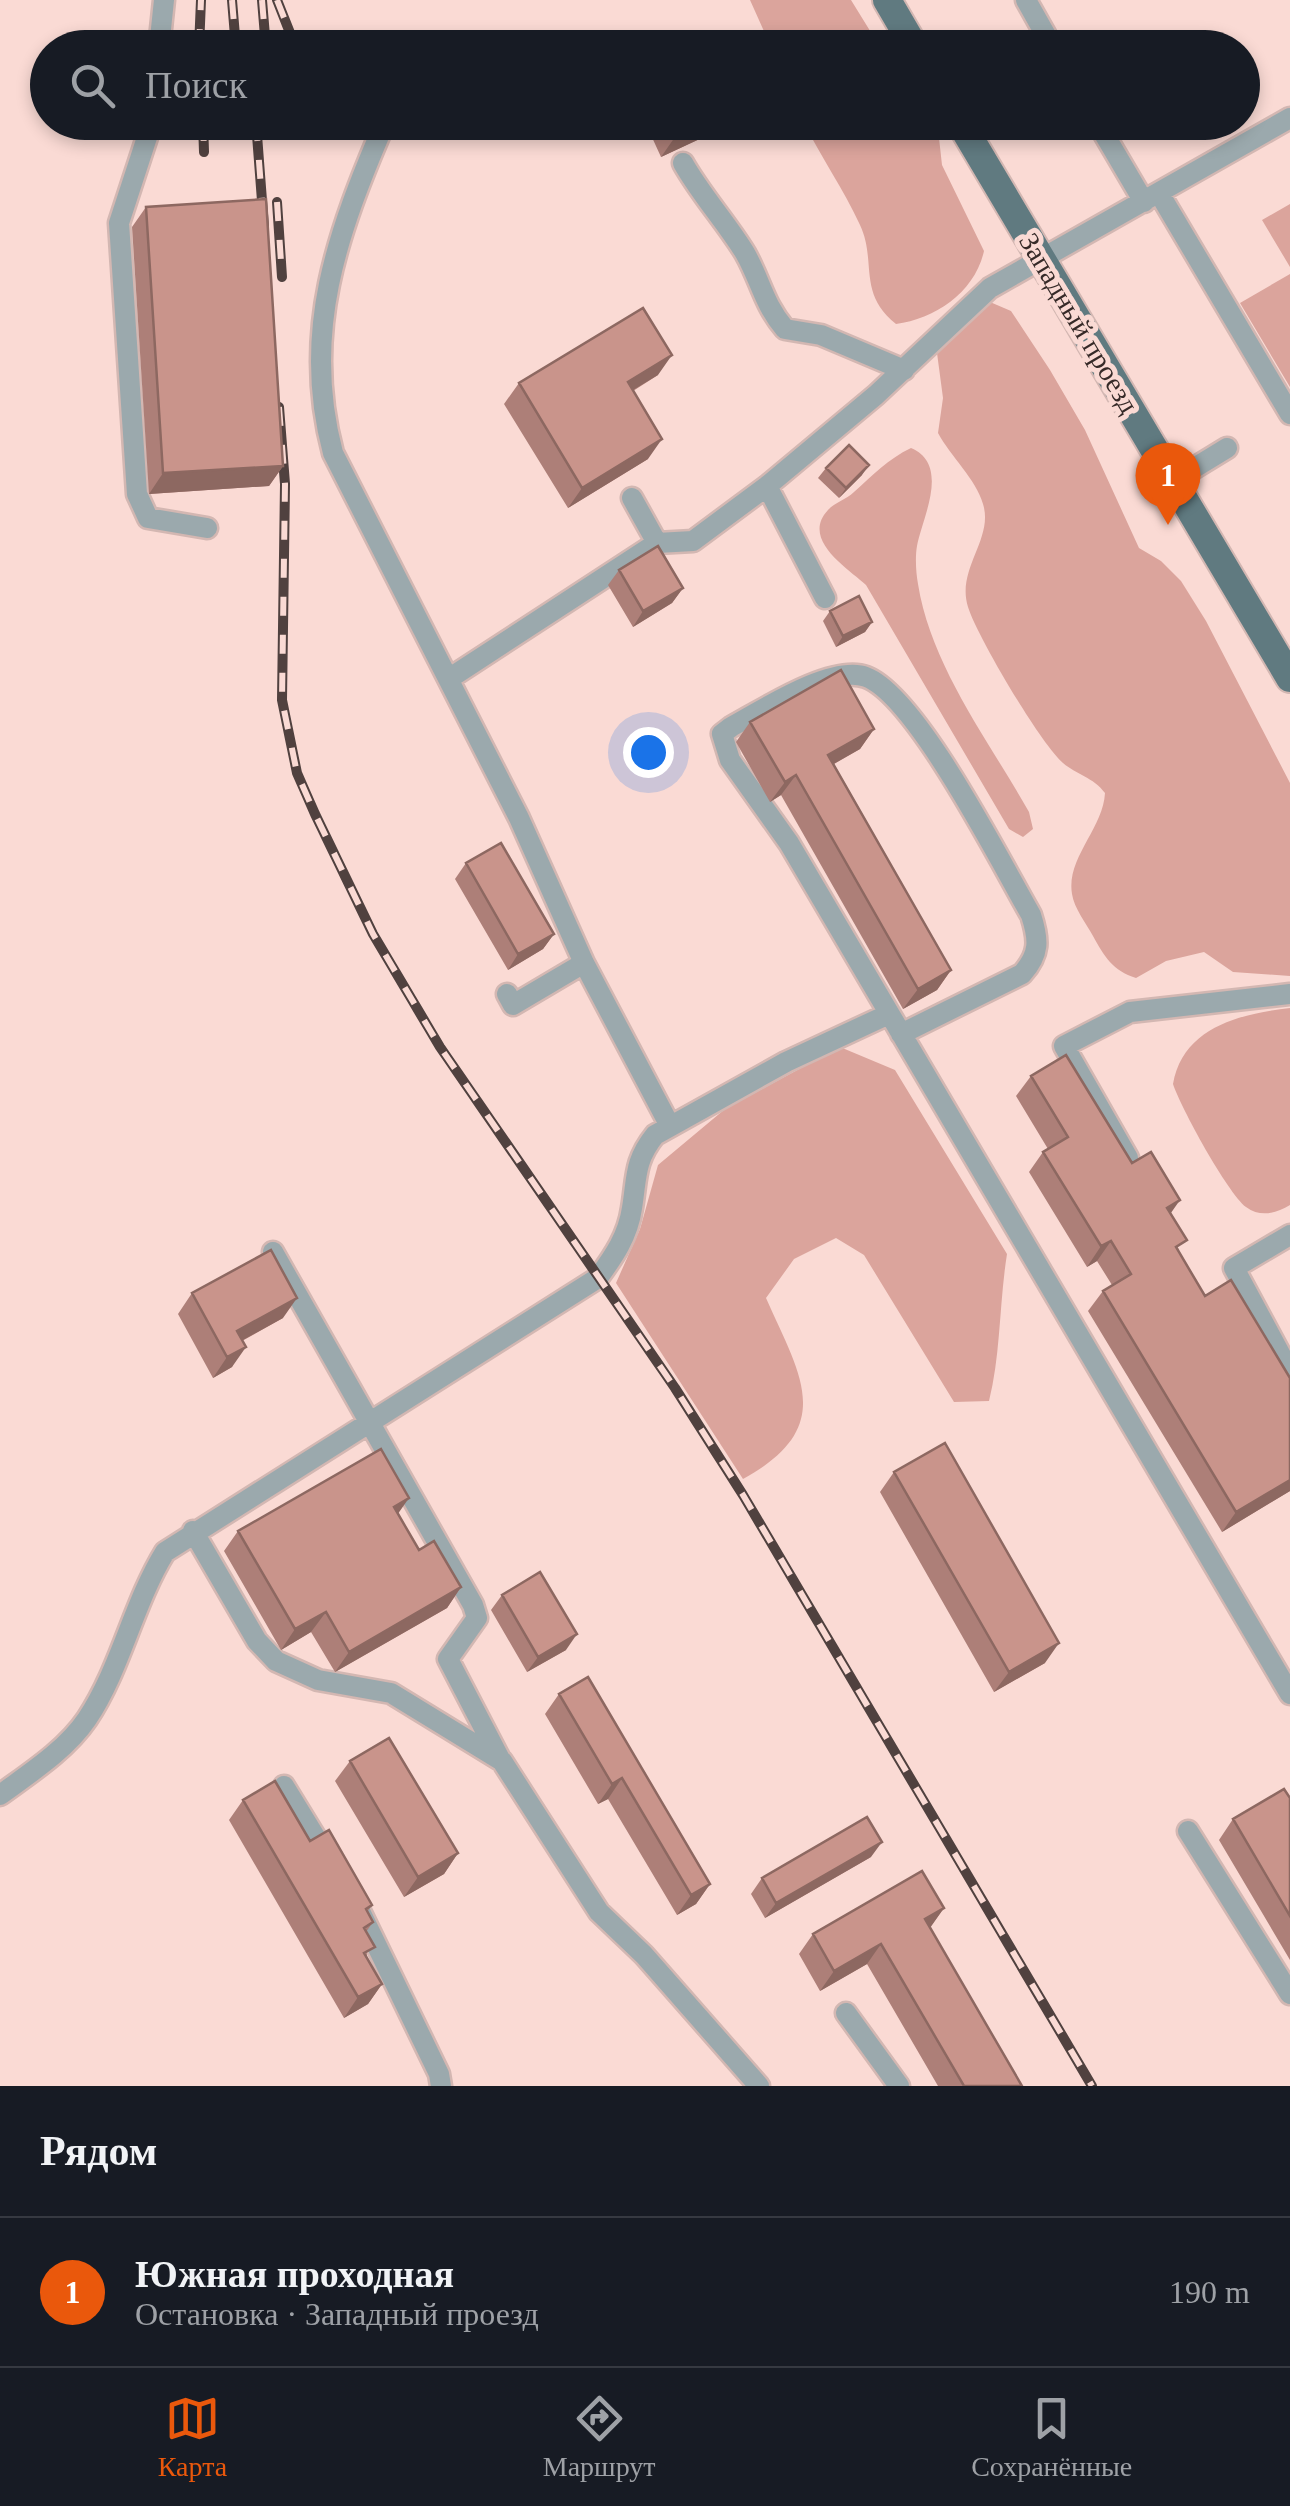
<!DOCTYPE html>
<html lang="ru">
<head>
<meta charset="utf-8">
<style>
	:root { --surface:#171b24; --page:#242831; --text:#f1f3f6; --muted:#9ea1a6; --line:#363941; --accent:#ea580c }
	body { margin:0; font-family:Georgia,serif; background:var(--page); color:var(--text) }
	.you { position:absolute; left:648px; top:752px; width:35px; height:35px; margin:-25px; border:8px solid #fff; border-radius:50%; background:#1a73e8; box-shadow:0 0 0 15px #1a73e833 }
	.badge { display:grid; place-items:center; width:65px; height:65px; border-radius:50%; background:var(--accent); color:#fff; font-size:32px; font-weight:700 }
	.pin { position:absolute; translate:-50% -82px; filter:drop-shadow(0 2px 5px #0008) }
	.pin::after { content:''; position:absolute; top:52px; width:35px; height:30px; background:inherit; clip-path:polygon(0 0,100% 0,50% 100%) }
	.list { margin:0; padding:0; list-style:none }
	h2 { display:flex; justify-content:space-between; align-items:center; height:130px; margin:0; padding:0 40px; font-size:42px }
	h2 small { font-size:32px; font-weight:400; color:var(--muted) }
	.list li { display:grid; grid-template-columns:65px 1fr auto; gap:30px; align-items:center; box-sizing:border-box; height:150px; padding:0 40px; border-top:2px solid var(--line) }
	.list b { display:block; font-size:38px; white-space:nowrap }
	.list p { margin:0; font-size:32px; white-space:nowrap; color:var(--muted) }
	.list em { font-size:32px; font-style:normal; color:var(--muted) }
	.icon { flex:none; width:55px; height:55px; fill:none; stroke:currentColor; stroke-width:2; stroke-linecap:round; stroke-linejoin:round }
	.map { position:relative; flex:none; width:1290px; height:2086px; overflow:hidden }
	.search { position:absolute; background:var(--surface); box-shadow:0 5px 15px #0003; left:30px; right:30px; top:30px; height:110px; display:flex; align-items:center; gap:25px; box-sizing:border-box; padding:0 35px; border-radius:55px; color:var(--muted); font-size:38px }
	.sheet { height:280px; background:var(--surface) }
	nav { display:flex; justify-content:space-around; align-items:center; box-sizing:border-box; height:140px; border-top:2px solid var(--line); background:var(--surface); font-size:28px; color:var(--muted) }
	nav a { display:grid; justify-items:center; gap:5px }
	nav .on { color:var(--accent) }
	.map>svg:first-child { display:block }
	.forest { fill:#dba49c }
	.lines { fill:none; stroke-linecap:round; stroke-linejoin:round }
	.minor-casing { stroke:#d3b7b2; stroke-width:25 }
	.major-casing { stroke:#d3b7b2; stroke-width:32 }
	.minor { stroke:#9ba9ad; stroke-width:20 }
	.major { stroke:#607a80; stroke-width:28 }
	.rail-casing { stroke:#50413f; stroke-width:10 }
	.rail { stroke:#fadad4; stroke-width:6; stroke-dasharray:19; stroke-linecap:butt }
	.wall { fill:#ad7f78 }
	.shaded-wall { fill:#8d6861 }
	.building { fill:#c9948b; stroke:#8d6861; stroke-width:2.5 }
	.labels { text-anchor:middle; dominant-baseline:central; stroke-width:10; stroke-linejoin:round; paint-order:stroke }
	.street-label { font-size:28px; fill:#362a28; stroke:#fadad4 }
</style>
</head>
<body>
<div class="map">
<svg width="1290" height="2086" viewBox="0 0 1290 2086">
	<rect width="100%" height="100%" fill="#fadad4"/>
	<path class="forest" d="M750,0H851L880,47H771Z
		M804,123H933L938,129L942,165L984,251C975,292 935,319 896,324C857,293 877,261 860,225C844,190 821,157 804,123Z
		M1290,204V267L1262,220Z
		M1290,274V387L1240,303Z
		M990,302L1011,311L1050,370L1085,430L1139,548L1161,561L1181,581L1206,621L1290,783V976L1233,972L1204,952L1166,961L1136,978C1113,971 1104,956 1093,936C1086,923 1074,908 1072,894C1066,858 1103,829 1105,793C1093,777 1077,775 1063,763C1040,743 977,636 968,607C956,569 994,539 983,504C976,479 951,457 938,433L943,398L937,353L944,340Z
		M911,448C951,465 922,518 917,546C915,557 916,573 918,584C931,666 989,741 1029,812L1033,829L1023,837L1009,829L866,585C849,569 800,540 828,510C835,502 846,500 854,492C873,475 888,459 911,448Z
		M1290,1008V1205C1276,1213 1261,1218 1246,1207C1227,1192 1181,1108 1173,1084C1183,1027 1240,1014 1290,1008Z
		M840,1047L895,1070L1007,1254C999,1304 1001,1353 989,1401L954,1402L864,1255L836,1238L794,1259L766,1298C800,1375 838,1427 743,1479L616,1283L640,1229L658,1165L725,1109Z"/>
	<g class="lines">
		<defs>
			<path id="minor" d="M1026,0L1053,48
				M159,48L164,0
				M152,122L119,223L137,494L148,518L207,528
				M385,122C337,233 301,333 333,453L519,818L584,963L670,1126
				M1097,122L1144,202
				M683,163C701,195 726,222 745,253C761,281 763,303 785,329L821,335L904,370
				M1159,193L1290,414
				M1173,481L1227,448
				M767,486L825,598
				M632,498L657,543
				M450,678L657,543L693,541L767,486L876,395L990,288L1290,118
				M507,994L513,1005L584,963
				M901,1034L1022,974C1040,954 1039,940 1031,915C1002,865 917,696 866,677C832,664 761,711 731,727L722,734L730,760L789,843L1290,1694
				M1128,1158L1064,1046L1130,1012L1290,994
				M1290,1235L1234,1268L1290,1372
				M273,1252L473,1605L477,1618L448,1659L500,1759
				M193,1531L257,1641L276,1661L318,1680L391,1693L502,1761L599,1912L644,1955L759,2086
				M284,1786L330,1861
				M0,1795C30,1773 66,1750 87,1719C121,1668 133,1604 165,1552L598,1278C614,1256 628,1236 632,1208C637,1178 634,1161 655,1135L786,1062L889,1014
				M1188,1831L1290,1994
				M358,1907L439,2074L441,2086
				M846,2013L899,2086"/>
			<path id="major" d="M887,0L915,48
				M960,122L1290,678"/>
		</defs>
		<use href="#minor" class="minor-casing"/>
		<use href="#major" class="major-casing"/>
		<use href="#minor" class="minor"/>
		<use href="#major" class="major"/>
		<defs>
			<path id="rail" d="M232,0L236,48
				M262,0L266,48
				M277,0L296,48
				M199,48L201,0
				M203,122L204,152
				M256,122L264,227
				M277,202L282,277
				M279,407L285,484L282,700L297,773L315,814L373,934L440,1047L675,1388L743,1495L1092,2086"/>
		</defs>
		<use href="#rail" class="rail-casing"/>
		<use href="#rail" class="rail"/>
	</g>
	<path class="wall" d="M645,122H736L661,157Z
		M146,207L283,466L269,486L149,494L132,227Z
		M658,375L633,391L648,459L568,508L504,404L519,383Z
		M826,468L862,475L839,498L818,478Z
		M619,570L683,588L672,603L633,627L608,585Z
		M830,611L872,622L865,632L836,647L823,621Z
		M750,722L874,729L860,749L834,764L951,970L937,990L903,1009L781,795L770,802L736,742Z
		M466,863L554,934L543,949L508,970L455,879Z
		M1031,1076L1132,1163L1170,1213L1179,1252L1290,1491L1222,1532L1088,1311L1103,1291L1112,1285L1097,1261L1087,1267L1029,1172L1043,1152L1048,1149L1016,1096Z
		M192,1293L283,1318L242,1341L232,1367L213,1378L178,1314Z
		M894,1472L1045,1663L994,1692L880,1492Z
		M398,1514L419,1550L461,1587L447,1608L335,1672L311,1632L281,1650L224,1551L238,1531Z
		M502,1595L566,1650L527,1672L491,1610Z
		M559,1694L710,1884L696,1904L677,1915L608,1799L598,1804L545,1714Z
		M350,1761L458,1853L444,1874L404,1897L335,1781Z
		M1290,1798V1960L1219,1840L1233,1819Z
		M243,1800L310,1841L372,1905L367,1912L373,1922L366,1932L367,1958L382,1984L368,2004L344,2018L229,1820Z
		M871,1857L765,1918L751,1894L762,1878Z
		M944,1908L930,1927L1022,2086H938L867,1964L820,1991L799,1954L813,1934Z"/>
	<path class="shaded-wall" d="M706,122H736L661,157L675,137Z
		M672,355L658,375L613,402L628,382Z
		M662,439L648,459L568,508L582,488Z
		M869,465L862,475L839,498L846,488Z
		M283,466L269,486L149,494L163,473Z
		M683,588L672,603L633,627L643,611Z
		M872,622L865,632L836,647L843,636Z
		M874,729L860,749L814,775L828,755Z
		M796,775L781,795L770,802L785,782Z
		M554,934L543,949L508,970L518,954Z
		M951,970L937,990L903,1009L918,989Z
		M1180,1200L1166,1220L1167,1208Z
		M1111,1241L1097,1261L1087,1267L1101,1246Z
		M297,1298L283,1318L223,1351L237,1331Z
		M246,1347L232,1367L213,1378L227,1357Z
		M1290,1480V1491L1222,1532L1236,1512Z
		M409,1498L395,1518L394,1507Z
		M461,1587L447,1608L335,1672L349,1652Z
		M326,1612L311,1632L281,1650L295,1629Z
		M577,1634L566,1650L527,1672L538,1657Z
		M1059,1643L1045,1663L994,1692L1009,1672Z
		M622,1778L608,1799L598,1804L612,1784Z
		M882,1842L871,1857L765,1918L776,1903Z
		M458,1853L444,1874L404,1897L418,1877Z
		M710,1884L696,1904L677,1915L691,1895Z
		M944,1908L930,1928L925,1919Z
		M881,1944L867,1964L820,1991L834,1971Z
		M382,1984L368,2004L344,2018L358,1997Z"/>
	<path class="building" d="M754,37L759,48H730Z
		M669,122H706L675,137Z
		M266,199L283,466L163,473L146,207Z
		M643,308L672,355L628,382L662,439L582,488L519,383Z
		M849,445L869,465L846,488L826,468Z
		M658,546L683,588L643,611L619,570Z
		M859,596L872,622L843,636L830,611Z
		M841,670L874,729L828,755L951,970L918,989L796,775L785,782L750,722Z
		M501,843L554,934L518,954L466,863Z
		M1066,1055L1132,1163L1151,1152L1180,1200L1167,1208L1187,1240L1176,1247L1205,1296L1231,1280L1290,1378V1480L1236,1512L1103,1291L1131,1274L1111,1241L1101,1246L1043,1152L1068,1137L1031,1076Z
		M271,1250L297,1298L237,1331L246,1347L227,1357L192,1293Z
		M945,1443L1059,1643L1009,1672L894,1472Z
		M381,1449L409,1498L394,1507L419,1550L434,1541L461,1587L349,1652L326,1612L295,1629L238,1531Z
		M540,1572L577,1634L538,1657L502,1595Z
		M588,1677L710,1884L691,1895L622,1778L612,1784L559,1694Z
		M389,1738L458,1853L418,1877L350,1761Z
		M275,1781L310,1841L329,1830L372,1905L366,1909L373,1922L364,1928L375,1947L364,1953L382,1984L358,1997L243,1800Z
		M1284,1789L1290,1798V1916L1233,1819Z
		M867,1817L882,1842L776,1903L762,1878Z
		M922,1871L944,1908L925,1919L1022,2086H964L881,1944L834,1971L813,1934Z"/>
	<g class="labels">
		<g class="street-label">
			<text transform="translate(1079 323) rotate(59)">Западный проезд</text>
		</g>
	</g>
</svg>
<div class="you"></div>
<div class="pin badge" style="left:1168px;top:525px">1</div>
<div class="search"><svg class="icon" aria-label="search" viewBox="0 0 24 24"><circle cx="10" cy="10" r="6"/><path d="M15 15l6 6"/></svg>Поиск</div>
</div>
<section class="sheet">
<h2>Рядом<small></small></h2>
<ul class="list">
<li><span class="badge">1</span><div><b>Южная проходная</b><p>Остановка · Западный проезд</p></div><em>190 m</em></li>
</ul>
</section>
<nav>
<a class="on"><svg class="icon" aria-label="map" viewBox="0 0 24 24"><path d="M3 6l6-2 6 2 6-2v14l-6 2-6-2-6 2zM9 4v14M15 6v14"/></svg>Карта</a>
<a><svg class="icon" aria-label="directions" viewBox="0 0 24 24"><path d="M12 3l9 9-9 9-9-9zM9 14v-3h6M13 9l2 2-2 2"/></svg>Маршрут</a>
<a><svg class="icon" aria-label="saved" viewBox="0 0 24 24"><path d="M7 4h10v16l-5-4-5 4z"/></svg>Сохранённые</a>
</nav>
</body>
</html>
